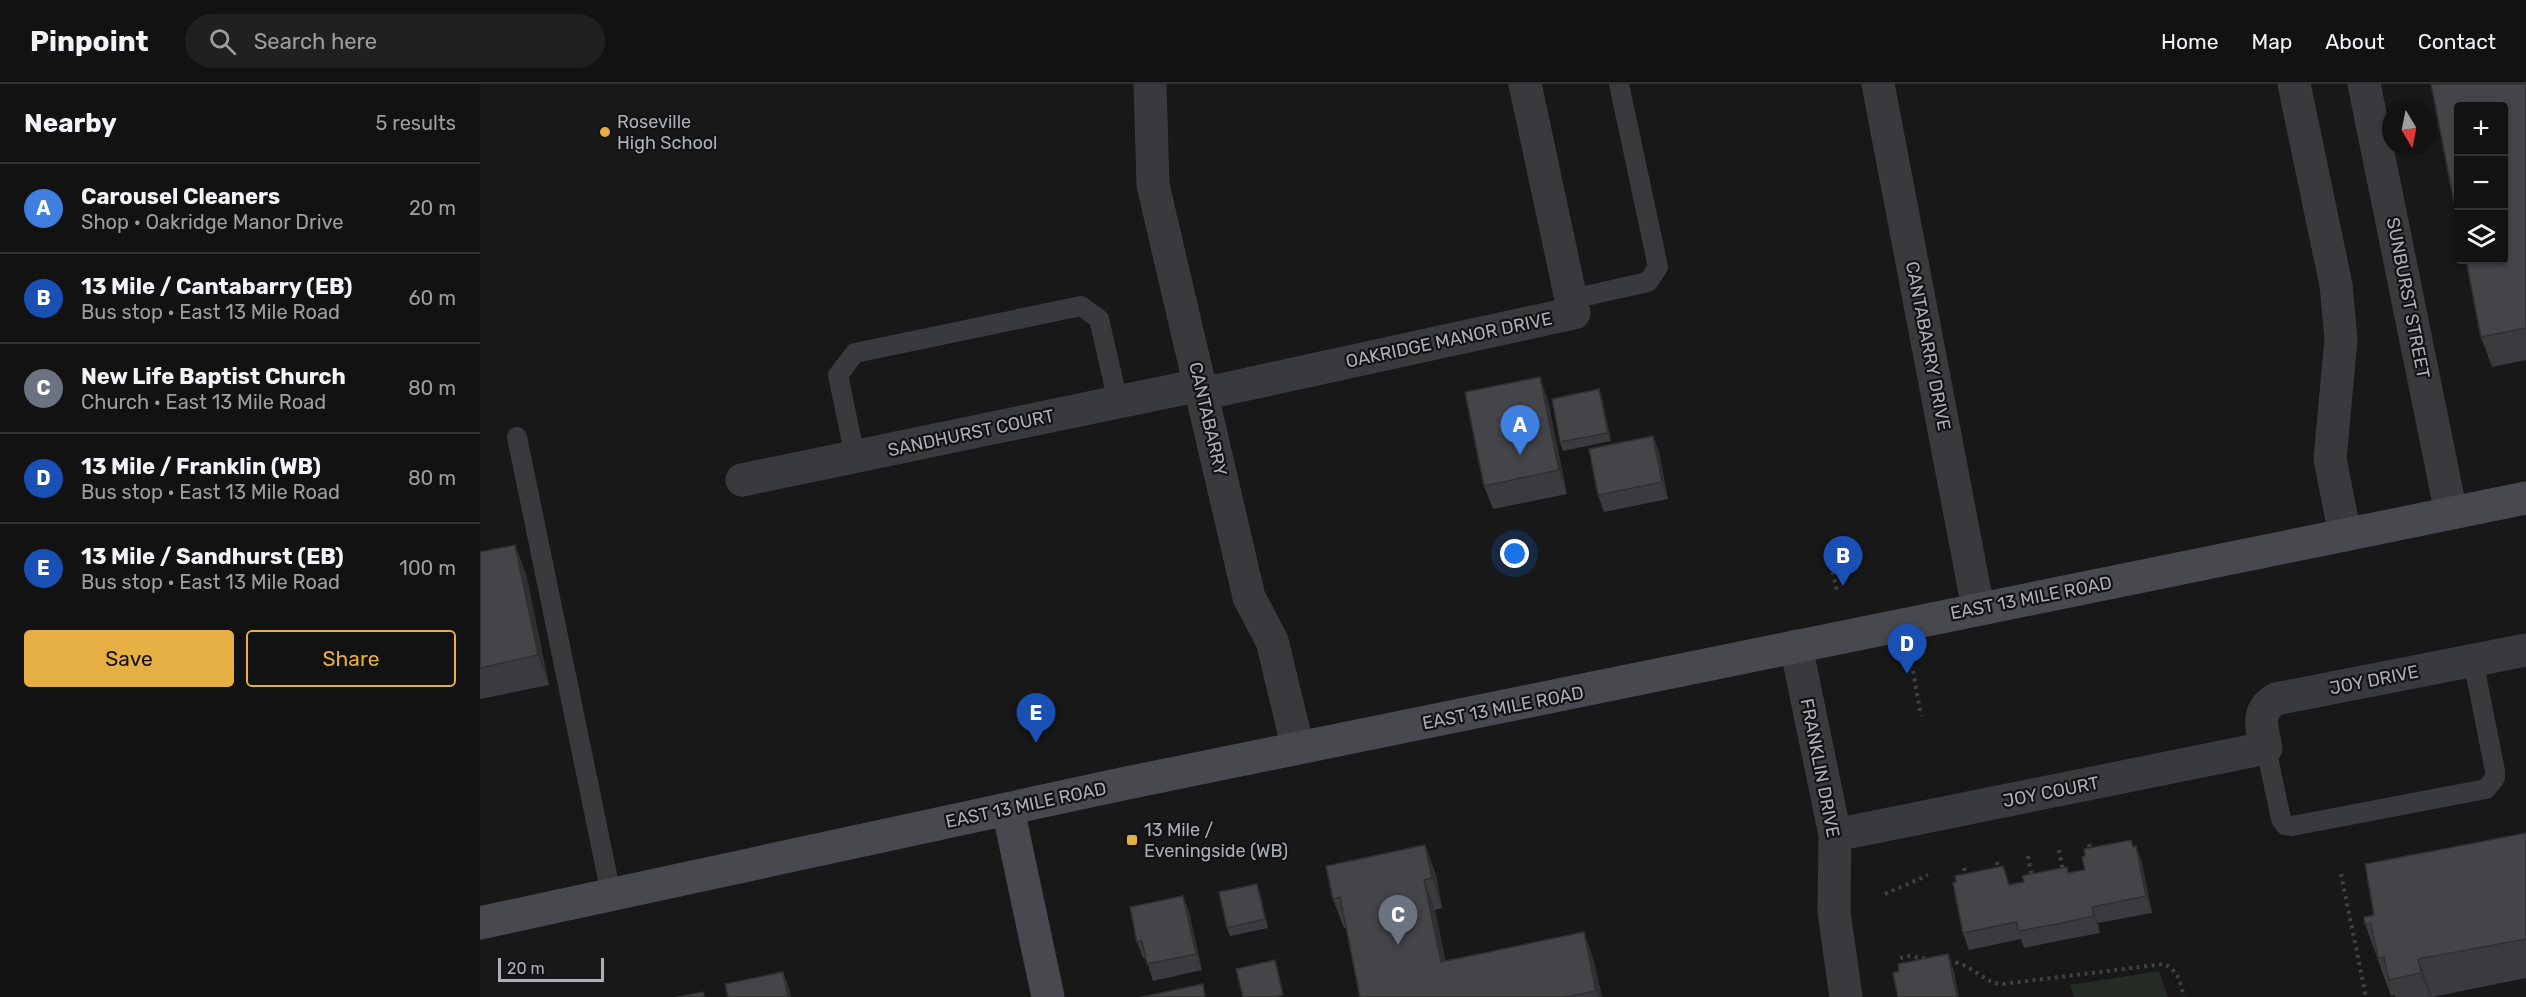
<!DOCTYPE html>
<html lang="en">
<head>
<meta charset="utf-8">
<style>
	:root { --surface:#121213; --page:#1f2021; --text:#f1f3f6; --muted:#9c9ea0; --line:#313233; --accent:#e5af43 }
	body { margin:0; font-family:Rubik,sans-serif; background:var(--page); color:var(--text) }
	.controls { position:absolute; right:18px; top:18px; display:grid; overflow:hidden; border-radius:6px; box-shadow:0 2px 4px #0004 }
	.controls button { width:54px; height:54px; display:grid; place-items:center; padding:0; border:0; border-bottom:2px solid var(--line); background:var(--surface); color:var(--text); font:30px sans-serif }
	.compass { position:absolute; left:1902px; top:18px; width:54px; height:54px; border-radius:50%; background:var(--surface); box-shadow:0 2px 4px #0004; rotate:170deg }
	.scale { position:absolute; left:18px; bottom:15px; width:106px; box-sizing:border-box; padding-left:6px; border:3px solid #abafb8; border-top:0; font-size:16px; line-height:21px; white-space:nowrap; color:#abafb8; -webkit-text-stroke:4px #131314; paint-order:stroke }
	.you { position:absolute; left:1035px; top:470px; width:21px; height:21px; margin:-15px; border:4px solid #fff; border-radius:50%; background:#1a73e8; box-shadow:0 0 0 9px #1a73e833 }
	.badge { display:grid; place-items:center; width:39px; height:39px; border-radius:50%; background:var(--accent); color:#fff; font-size:20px; font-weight:700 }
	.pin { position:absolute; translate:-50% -50px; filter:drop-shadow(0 2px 3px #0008) }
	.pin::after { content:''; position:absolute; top:32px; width:21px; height:18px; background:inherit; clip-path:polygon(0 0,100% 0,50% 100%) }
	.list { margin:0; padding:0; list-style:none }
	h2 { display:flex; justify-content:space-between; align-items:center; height:78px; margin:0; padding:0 24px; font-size:26px }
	h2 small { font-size:20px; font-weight:400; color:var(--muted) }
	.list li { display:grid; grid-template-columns:39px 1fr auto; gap:18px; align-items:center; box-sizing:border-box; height:90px; padding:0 24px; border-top:2px solid var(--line) }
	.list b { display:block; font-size:22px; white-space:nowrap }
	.list p { margin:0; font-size:20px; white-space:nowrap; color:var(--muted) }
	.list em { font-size:20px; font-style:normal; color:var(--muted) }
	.actions { display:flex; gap:12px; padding:18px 24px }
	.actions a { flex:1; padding:14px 0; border:2px solid var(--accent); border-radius:6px; text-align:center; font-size:21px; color:var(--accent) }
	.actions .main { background:var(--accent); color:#111 }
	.icon { flex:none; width:33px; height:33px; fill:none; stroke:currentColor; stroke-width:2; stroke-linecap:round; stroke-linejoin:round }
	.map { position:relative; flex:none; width:2046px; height:913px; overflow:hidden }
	header { display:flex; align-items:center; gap:36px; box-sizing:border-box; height:84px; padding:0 30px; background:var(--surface); border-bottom:2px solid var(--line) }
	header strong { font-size:28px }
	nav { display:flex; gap:33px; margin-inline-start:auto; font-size:21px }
	.search { width:420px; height:54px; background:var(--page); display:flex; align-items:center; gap:15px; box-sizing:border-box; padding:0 21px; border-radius:33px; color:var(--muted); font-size:22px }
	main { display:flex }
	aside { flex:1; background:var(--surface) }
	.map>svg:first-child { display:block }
	.green { fill:#242c25 }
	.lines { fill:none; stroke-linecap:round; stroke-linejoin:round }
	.path { stroke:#3f4145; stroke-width:4; stroke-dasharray:3 4.5; stroke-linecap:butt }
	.lane { stroke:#393a3e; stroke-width:20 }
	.street { stroke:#393a3e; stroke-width:33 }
	.secondary { stroke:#47494e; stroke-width:33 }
	.wall { fill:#3b3b3f }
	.shaded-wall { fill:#303033 }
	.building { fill:#454549; stroke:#303033; stroke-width:1.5 }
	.poi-dot { fill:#e5af43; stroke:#131314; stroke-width:2 }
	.labels { text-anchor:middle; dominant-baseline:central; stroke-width:4.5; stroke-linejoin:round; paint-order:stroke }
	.poi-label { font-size:18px; fill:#abafb8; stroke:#131314; text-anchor:start }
	.street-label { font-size:18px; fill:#abafb8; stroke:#131314 }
</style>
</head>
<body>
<header>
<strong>Pinpoint</strong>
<div class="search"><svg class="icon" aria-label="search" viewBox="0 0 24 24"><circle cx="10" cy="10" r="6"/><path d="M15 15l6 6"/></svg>Search here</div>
<nav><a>Home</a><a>Map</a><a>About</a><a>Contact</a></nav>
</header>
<main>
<aside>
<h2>Nearby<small>5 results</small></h2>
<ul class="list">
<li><span class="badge" style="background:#3f7fe0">A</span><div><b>Carousel Cleaners</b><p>Shop · Oakridge Manor Drive</p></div><em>20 m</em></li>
<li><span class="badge" style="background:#1a4fb4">B</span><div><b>13 Mile / Cantabarry (EB)</b><p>Bus stop · East 13 Mile Road</p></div><em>60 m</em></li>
<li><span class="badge" style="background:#6b7280">C</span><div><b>New Life Baptist Church</b><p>Church · East 13 Mile Road</p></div><em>80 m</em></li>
<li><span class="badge" style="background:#1a4fb4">D</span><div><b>13 Mile / Franklin (WB)</b><p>Bus stop · East 13 Mile Road</p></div><em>80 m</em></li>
<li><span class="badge" style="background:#1a4fb4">E</span><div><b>13 Mile / Sandhurst (EB)</b><p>Bus stop · East 13 Mile Road</p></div><em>100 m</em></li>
</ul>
<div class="actions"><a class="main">Save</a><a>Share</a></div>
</aside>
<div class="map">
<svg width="2046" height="913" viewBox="0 0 2046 913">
	<rect width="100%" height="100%" fill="#181819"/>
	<path class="green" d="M1679,887L1688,913H1594L1590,901Z"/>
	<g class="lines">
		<path class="path" d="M1348,466L1357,507
			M1433,587L1441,632
			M1609,760L1611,769
			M1579,766L1583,788
			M1548,772L1552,794
			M1517,778L1519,788
			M1484,784L1486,794
			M1861,790L1886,913
			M1405,810L1448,791
			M1420,874L1428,872L1451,875
			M1468,877C1492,879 1504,900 1523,900L1684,880C1699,887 1700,898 1704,913"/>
		<path class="lane" d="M1092,215L1168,198L1178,183L1139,0
			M37,353L131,810
			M375,373L358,291L375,269L601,222L619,235L638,318
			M1786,664L1801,735L1805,741L1812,742L2006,705L2015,694V687L1993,576"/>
		<path class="street" d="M670,0L673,101L769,513L792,557L818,664
			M1398,0L1498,524
			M1814,0L1856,201L1861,255L1850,375L1865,451
			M1884,0L1971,429
			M722,310L1094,229L1045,0
			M262,396L720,301
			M1316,562L1355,751L1354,828L1366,913
			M1355,751L1786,664C1782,644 1775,627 1796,615L2046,566"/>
		<path class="secondary" d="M528,725L568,913
			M0,839L642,700L2046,414"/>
	</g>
	<path class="wall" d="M2046,0V276L2012,283L2001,253Z
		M1122,314L1131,357L1083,367L1080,358Z
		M1068,317L1087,410L1013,425L1004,402Z
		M1173,352L1179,368L1188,415L1124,428L1118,411Z
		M35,461L46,490L69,601L0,615V468Z
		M2046,749V894L1952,913H1915V911L1911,912L1885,840L1894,831Z
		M945,761L956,791L962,824L955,826L965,877L1104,848L1114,878L1122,913H880L866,844H864L853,815Z
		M1654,762L1662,779L1672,829L1618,839L1620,849L1583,856L1544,864L1541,855L1489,866L1483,849L1529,801L1605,786Z
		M780,808L788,844L750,852L747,844Z
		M709,828L722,886L673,897L666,874H663L657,858Z"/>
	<path class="shaded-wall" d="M1060,293L1068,317L1087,410L1079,386Z
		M1119,305L1122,314L1131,357L1128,349Z
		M1173,352L1179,368L1188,415L1182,398Z
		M35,461L46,490L69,601L58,571Z
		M945,761L956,791L962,824L952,794Z
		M1656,762L1662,779L1672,829L1666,812Z
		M944,796L955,826L972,907L961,878Z
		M777,800L780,808L788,844L785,835Z
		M703,812L709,828L722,886L716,870Z
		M1612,823L1618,839L1620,849L1614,832Z
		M1104,848L1114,878L1122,913H1118L1116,907Z
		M1468,870L1474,887L1479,913H1477Z
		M1938,875L1952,913H1950L1941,889Z
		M795,876L798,885L804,913L803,911Z
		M303,888L309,904L311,913H308Z"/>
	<path class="building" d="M1951,0H2046V244L2001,253L1986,176H2024V22H1978V138Z
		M1060,293L1079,386L1004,402L985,308Z
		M1119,305L1128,349L1080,358L1072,315Z
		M1173,352L1182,398L1118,411L1109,365Z
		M35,461L58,571L0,584V468Z
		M2046,749V855L1938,875L1941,889L1909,896L1904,873L1898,875L1891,839L1885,840L1884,833L1894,831L1885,780Z
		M1651,756L1653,763L1656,762L1666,812L1612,823L1614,832L1577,840L1538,847L1537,838L1483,849L1473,799L1476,798L1475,792L1523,782L1529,801L1544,798L1542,792L1587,783L1588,789L1605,786L1602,773L1605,772L1604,765Z
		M945,761L952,794L944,796L961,878L1104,848L1116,907L1086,913H880L860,813L853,815L846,782Z
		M777,800L785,835L747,844L739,808Z
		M703,812L716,870L667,880L662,857L657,858L650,823Z
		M1468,870L1477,913H1418L1413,889L1419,887L1418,880Z
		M795,876L803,911L795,913H763L756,885Z
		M303,888L308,913H248L245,900Z
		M723,900L725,913H661Z
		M223,908L225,913H197Z"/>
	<g class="poi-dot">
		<circle cx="125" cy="48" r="6"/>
		<rect x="646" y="750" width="12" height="12" rx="3"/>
	</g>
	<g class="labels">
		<g class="poi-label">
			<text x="137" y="38">Roseville<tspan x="137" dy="21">High School</tspan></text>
			<text x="664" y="746">13 Mile /<tspan x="664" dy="21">Eveningside (WB)</tspan></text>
		</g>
		<g class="street-label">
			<text transform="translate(1928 214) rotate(79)">SUNBURST STREET</text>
			<text transform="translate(969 256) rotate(-12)">OAKRIDGE MANOR DRIVE</text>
			<text transform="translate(1448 262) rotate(79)">CANTABARRY DRIVE</text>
			<text transform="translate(728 335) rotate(77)">CANTABARRY</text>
			<text transform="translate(491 349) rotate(-12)">SANDHURST COURT</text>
			<text transform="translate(1551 514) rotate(-11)">EAST 13 MILE ROAD</text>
			<text transform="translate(1894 596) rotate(-11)">JOY DRIVE</text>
			<text transform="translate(1023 624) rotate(-11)">EAST 13 MILE ROAD</text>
			<text transform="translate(1340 684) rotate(79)">FRANKLIN DRIVE</text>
			<text transform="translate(1571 708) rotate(-11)">JOY COURT</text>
			<text transform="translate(546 721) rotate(-12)">EAST 13 MILE ROAD</text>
		</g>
	</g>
</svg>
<div class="controls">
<button>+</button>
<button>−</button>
<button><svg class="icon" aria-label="layers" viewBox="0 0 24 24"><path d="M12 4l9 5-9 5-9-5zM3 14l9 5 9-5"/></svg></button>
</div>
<svg class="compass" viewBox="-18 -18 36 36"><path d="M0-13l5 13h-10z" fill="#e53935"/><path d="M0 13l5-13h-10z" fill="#9c9ea0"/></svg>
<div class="scale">20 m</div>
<div class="you"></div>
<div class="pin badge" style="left:1040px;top:371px;background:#3f7fe0">A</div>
<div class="pin badge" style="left:1363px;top:502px;background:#1a4fb4">B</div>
<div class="pin badge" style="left:918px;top:861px;background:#6b7280">C</div>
<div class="pin badge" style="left:1427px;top:590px;background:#1a4fb4">D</div>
<div class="pin badge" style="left:556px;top:659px;background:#1a4fb4">E</div>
</div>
</main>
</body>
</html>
